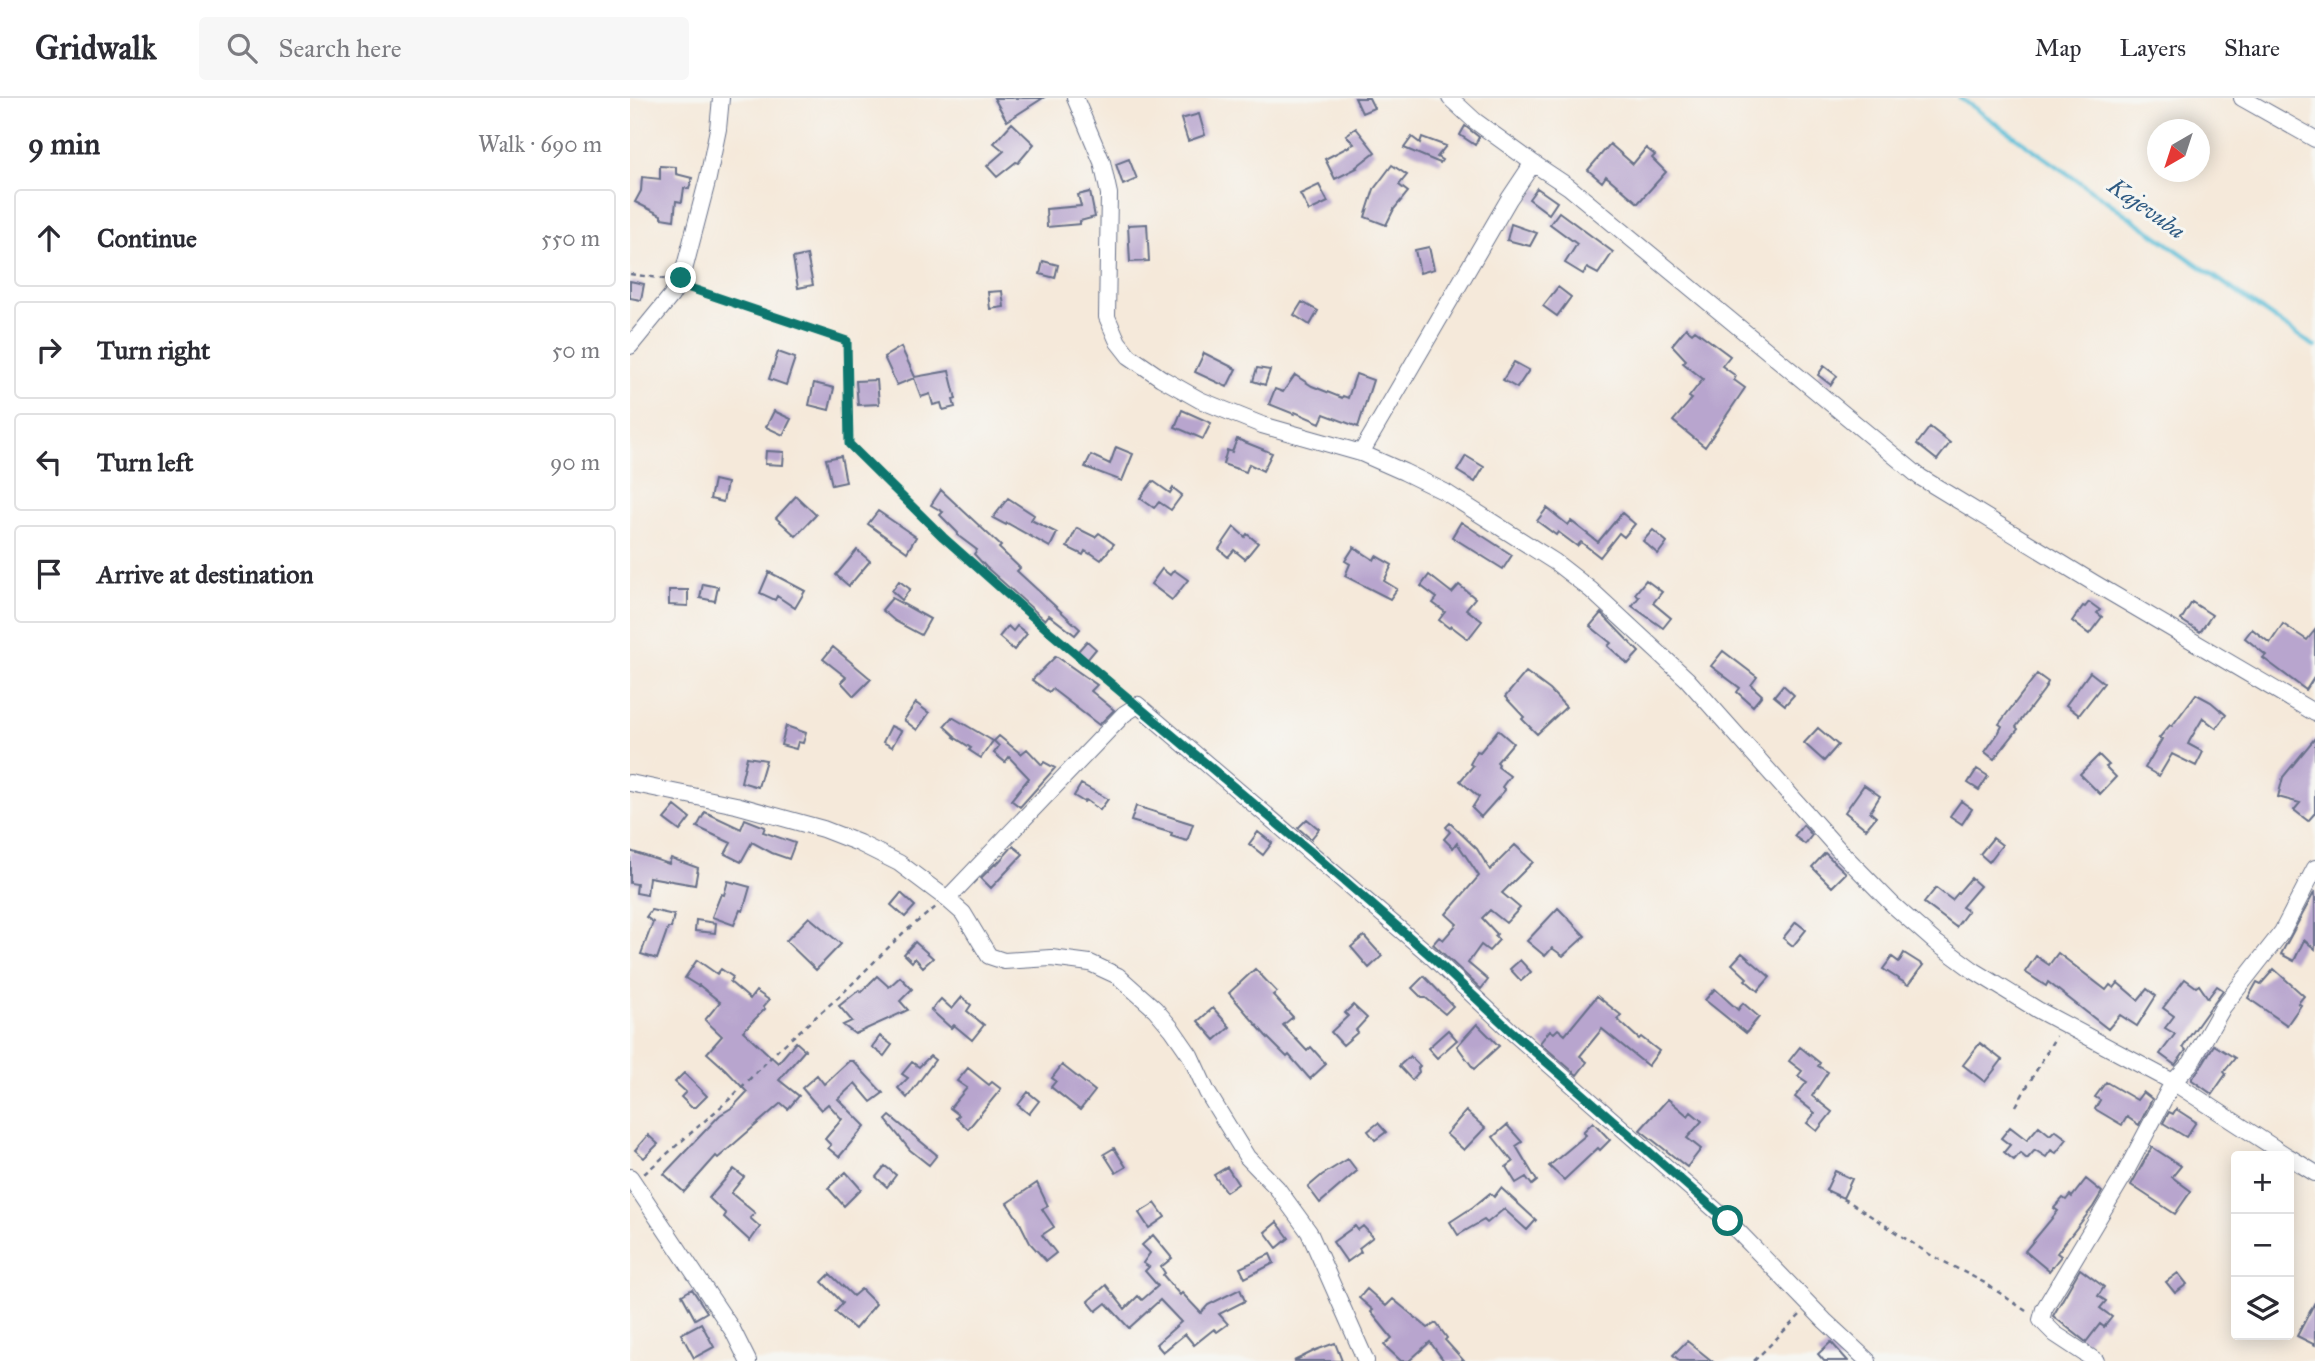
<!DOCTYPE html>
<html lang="en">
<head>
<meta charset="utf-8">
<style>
	:root { --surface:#fff; --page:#f7f7f7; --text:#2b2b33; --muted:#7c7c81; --line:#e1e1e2 }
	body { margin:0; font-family:"IM FELL Great Primer",serif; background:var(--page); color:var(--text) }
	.controls { position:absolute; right:21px; bottom:21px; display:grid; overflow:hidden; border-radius:7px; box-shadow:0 4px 18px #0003 }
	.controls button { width:63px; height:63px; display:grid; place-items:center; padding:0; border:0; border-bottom:2px solid var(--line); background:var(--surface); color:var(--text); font:35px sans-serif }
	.compass { position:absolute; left:1517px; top:21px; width:63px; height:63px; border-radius:50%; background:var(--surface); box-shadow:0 4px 18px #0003; rotate:219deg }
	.stop { position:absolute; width:21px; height:21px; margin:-16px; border:5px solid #0f766e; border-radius:50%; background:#fff }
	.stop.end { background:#0f766e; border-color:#fff; box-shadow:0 2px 7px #0008 }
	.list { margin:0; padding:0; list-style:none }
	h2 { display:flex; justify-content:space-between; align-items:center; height:91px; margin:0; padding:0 28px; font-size:30px }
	h2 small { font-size:23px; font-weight:400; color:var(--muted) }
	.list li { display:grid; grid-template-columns:46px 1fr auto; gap:21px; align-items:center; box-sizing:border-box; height:98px; margin:0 14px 14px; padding:0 14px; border:2px solid var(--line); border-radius:7px }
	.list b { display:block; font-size:26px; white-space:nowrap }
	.list em { font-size:23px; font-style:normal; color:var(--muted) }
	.icon { flex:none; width:38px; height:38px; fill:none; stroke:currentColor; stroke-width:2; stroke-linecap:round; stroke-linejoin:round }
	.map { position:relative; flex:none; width:1685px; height:1263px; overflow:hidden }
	header { display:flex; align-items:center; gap:42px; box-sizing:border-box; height:98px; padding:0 35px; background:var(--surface); border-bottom:2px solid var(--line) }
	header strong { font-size:33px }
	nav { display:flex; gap:38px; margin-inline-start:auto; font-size:24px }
	.search { width:490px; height:63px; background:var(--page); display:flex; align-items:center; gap:18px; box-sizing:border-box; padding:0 24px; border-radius:7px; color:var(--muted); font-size:26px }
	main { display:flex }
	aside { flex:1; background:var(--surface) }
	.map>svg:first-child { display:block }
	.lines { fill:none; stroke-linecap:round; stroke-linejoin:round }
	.stream { stroke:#59bdd7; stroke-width:4.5 }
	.building { fill:#b8a5ce }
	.minor-casing { stroke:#677089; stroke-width:18 }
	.path { stroke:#677089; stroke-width:2.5; stroke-dasharray:5 5; stroke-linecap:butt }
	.minor { stroke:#fff; stroke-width:16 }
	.route { stroke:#0f766e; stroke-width:9 }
	.labels { text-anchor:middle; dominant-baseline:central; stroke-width:6; stroke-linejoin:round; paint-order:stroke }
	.water-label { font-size:23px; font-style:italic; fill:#2e5a82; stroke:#f6f6f2 }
</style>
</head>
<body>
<header>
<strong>Gridwalk</strong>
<div class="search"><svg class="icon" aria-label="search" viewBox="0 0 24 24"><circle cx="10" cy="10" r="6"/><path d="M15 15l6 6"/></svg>Search here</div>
<nav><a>Map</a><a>Layers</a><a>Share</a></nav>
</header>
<main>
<aside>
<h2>9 min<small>Walk · 690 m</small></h2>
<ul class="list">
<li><svg class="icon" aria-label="ahead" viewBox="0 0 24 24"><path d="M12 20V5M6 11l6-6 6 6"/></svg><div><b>Continue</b></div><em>550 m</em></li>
<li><svg class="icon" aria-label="right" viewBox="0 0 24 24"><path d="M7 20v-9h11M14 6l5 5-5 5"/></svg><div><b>Turn right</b></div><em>50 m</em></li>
<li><svg class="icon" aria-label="left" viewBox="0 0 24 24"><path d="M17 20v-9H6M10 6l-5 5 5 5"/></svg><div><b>Turn left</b></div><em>90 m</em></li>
<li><svg class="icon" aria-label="arrive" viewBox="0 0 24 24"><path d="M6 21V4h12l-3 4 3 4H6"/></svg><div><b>Arrive at destination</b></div></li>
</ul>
</aside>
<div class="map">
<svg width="1685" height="1263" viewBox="0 0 1685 1263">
	<rect width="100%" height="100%" fill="#f6f6f2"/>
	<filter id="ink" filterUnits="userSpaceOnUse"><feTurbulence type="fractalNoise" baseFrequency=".0143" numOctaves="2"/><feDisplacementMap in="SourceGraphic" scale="14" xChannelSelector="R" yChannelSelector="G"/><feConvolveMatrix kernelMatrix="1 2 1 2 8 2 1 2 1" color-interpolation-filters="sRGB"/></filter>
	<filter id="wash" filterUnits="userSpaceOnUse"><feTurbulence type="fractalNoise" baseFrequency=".00686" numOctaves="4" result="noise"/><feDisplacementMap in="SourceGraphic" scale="28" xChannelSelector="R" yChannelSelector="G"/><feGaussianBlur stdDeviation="1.57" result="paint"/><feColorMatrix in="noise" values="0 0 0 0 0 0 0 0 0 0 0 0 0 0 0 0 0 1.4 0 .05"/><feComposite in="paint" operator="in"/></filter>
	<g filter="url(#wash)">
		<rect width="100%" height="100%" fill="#f5e9da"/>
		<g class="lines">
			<path class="stream" d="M1330,0L1685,249"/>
		</g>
		<g id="blocks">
			<path class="building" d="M364,0H413L377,23Z
				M725,0H739L744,10L732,15Z
				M569,16L575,37L558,43L551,21Z
				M382,25L404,46L388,65L386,64L367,79L357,68L374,53L364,45Z
				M835,28L849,39L845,47L830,37Z
				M726,30L745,54L726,69L727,70L705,81L695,61L724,46L716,37Z
				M782,39L790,45L792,39L816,48L807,59L812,62L810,65L774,50Z
				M980,46L1003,66L1016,50L1025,57L1022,60L1036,74L1008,105L976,78L972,84L958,72Z
				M499,61L507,81L493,87L486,66Z
				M762,67L777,77L769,87L778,94L764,111L756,127L735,119L744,91Z
				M30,68L46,69V76L62,80L59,91L54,90L52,104L46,103L44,122L31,120V117L5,104L11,93L12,79L30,81Z
				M689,87L698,104L679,113L670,96Z
				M907,90L927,104L919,116L899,101Z
				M460,94L465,119L450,123V126L417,129L416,111L451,108L448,97Z
				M929,114L983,154L968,176L957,170L953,176L935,165L947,146L920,126Z
				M517,126L519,163L500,164L498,127Z
				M881,126L907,135L900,148L877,142Z
				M799,149L804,171L790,175L785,152Z
				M177,157L183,187L168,190L163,160Z
				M413,163L428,167L425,180L410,176Z
				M0,183L14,186L11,202L0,200Z
				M928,189L941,199L927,218L913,208Z
				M372,193L374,209L360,211L358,194Z
				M672,204L688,213L680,227L664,217Z
				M1056,230L1062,235L1065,232L1100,258L1092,268L1106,278L1104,282L1115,290L1075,349L1043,323L1062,301L1059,299L1073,281L1053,265L1056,262L1042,247Z
				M271,249L285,279L319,273L326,301L323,302L325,309L313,312L311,305L303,307L300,296L291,299L284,280L267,287L254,259Z
				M148,254L165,260L156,287L139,281Z
				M574,255L606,271L597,289L565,274Z
				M884,264L899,272L887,290L873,282Z
				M1194,268L1207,278L1201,287L1188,277Z
				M627,270L640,272L635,287L623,283Z
				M726,276L743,282L728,329L694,316L690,325L665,314L664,316L639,306L645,291L653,294L665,277L682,288L712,300L713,298L718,300Z
				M247,282L249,306L228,307L226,283Z
				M184,285L204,290L199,312L179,307Z
				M552,312L581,325L573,341L545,329Z
				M144,313L161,321L153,337L136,329Z
				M1300,329L1320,345L1307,362L1287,346Z
				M607,341L642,355L633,373L619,366L616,374L593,366L597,352L602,354Z
				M486,349L503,356L492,383L455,369L461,357L480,366Z
				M136,353L154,354L153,367L135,366Z
				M211,358L216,384L202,387L196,361Z
				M836,358L854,369L845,384L827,373Z
				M84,382L97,385L93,404L80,401Z
				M523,383L540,395L543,390L552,397L541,412L529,404L524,410L510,400Z
				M311,392L371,448L369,450L390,470L387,473L450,531L445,537L419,517L415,522L356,469L344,456L347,452L327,437L328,435L310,417L313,414L301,407Z
				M166,398L186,417L166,438L146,420Z
				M378,400L404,417L401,422L427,435L420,449L377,425L376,427L363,420Z
				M917,410L938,427L941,423L968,444L992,415L1005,426L994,439L989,435L970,459L951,444L947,448L928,434L926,437L907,423Z
				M248,413L286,439L277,454L238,426Z
				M831,424L882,457L873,471L822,439Z
				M604,429L615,439L617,436L628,445L615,461L604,452L598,459L589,451Z
				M447,430L465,439L469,435L484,446L471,462L461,455L460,456L455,453L453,457L437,449Z
				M1023,432L1037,444L1028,456L1013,443Z
				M724,449L744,462L746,458L762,467L754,483L767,491L760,501L715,478L720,466L715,463Z
				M227,452L240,463L219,488L206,477Z
				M532,471L540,477L544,472L558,482L542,502L521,486Z
				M139,474L175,493L165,510L147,498L145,502L130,495Z
				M799,477L822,495L829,487L845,500L836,511L852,523L838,541L821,528L819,530L809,522L815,514L803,505L807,500L791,488Z
				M1016,482L1032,494L1023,505L1041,520L1033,530L1002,508L1009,499L1005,496Z
				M269,483L280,491L272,502L262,493Z
				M73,486L88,489L85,503L70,500Z
				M39,492H58V508L39,507Z
				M262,500L300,521L291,537L265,523L252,512Z
				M1459,504L1470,512L1467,515L1472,519L1459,536L1442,523L1453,508L1455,509Z
				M1562,504L1582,517L1570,534L1551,522Z
				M971,515L1009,554L998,566L978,548L981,545L960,528Z
				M1653,526L1677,542L1685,532V578L1676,592L1633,560L1636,557L1615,540L1622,531L1640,545Z
				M378,528L383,533L387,528L397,536L384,552L369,539Z
				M457,543L466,551L457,562L448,553Z
				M203,549L241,581L224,598L211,584L216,579L193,561Z
				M1093,553L1127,579L1121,587L1132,597L1123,608L1107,594L1110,590L1081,568Z
				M426,558L467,587L461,593L484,612L469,627L422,591L419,594L402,582Z
				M896,574L920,592L936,609L907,636L892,621L894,619L875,599Z
				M1460,574L1474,585L1449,617L1436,607Z
				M1407,576L1418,584L1414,592L1386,629L1388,631L1364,661L1355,654L1369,634L1372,628L1369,626Z
				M1153,587L1164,597L1155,607L1144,598Z
				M1566,596L1581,604L1596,617L1586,630L1573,620L1560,642L1558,646L1573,654L1566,668L1542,656L1529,678L1515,670L1532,641L1529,640L1540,627L1542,628Z
				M286,605L299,615L287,632L274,622Z
				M322,619L363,643L351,660L339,652L341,650L324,639L325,638L314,628Z
				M156,628L176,635L173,645L168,644L166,651L151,647Z
				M261,628L271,633L262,649L253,644Z
				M1188,630L1208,647L1194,663L1174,645Z
				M868,632L883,645L867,664L869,666L868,669L880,678L872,689L875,692L851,719L842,710L849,699L830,683L843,668L840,666L847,653L850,654Z
				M369,638L391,656L397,651L412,667L414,664L425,670L390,709L381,702L399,680L379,659L375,664L364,655L369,648L364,643Z
				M1685,640V715L1678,723L1664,712L1670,705L1648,699L1653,679Z
				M1469,657L1479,667L1476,669L1486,679L1470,696L1450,676Z
				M117,659L136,662L128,689L111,684Z
				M1347,671L1358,678L1349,692L1338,685Z
				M451,686L478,701L470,712L456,702L454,704L444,698Z
				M1234,687L1250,698L1240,714L1246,719L1236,731L1215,714Z
				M1331,703L1342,711L1332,726L1320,718Z
				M45,708L60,720L50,733L34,721Z
				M506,708L563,726L557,743L541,738L542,735L501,723Z
				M75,714L111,731L115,721L135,729L133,734L165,745L159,761L142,755L122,744L111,764L95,756L101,745L67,729Z
				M677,721L689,731L681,741L668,730Z
				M820,725L847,751L860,772L885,747L903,764L872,795L890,810L876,825L860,812L852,820L867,836L865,838L869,842L859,853L851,847L838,865L858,882L851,891L803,846L809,839L813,842L827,826L816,816L849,778L827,745L823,750L814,741L820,734L816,729Z
				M1173,727L1182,737L1175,746L1164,738Z
				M628,734L642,745L633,757L619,746Z
				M1363,740L1372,747L1359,764L1350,756Z
				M383,748L393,756L361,790L351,780L365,766L366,767Z
				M0,753L39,766L41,760L68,770L65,787L19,779L17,797L6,795L7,786L0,785Z
				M1195,755L1216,775L1202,789L1182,769Z
				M1341,780L1350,788L1332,809L1338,813L1326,829L1294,805L1306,790L1322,802Z
				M98,783L120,789L113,813L110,812L104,827L82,819L91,796L94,797Z
				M1685,793V851L1674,842L1664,863L1651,856Z
				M271,795L285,808L275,819L261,807Z
				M928,810L955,838L933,858L922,850L915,858L897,843Z
				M21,812L44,817L41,830H38L27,861L11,856L23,824L16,819Z
				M179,819L211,846L186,872L156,843Z
				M66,822L86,825L85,835L65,833Z
				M1166,824L1176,832L1163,848L1153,840Z
				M734,838L752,858L739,870L721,849Z
				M285,844L303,860L293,869L285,860L282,864L274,856Z
				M1112,855L1140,879L1128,893L1115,882L1117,880L1102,866Z
				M1274,855L1293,867L1278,887L1253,871L1262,859L1269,864Z
				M1428,855L1476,892L1480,887L1484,890L1488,885L1508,902L1517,891L1526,898L1507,928L1490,917L1478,931L1418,884L1416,888L1395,874L1406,858L1419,867Z
				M67,862L87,876L91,871L103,879L100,884L120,901L126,893L139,902L133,909L135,911L113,933L148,965L166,944L175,952L149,982L169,998L158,1011L151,1005L88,1060L86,1058L54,1094L34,1076L90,1017L103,1009L117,994L95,971L77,955L92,938L75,922L90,904L69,887L68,888L55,880Z
				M890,862L901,874L891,883L880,871Z
				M625,871L647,894L643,897L663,919L653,927L677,953L681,949L696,966L680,981L659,957L657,959L636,938L599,895Z
				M1644,871L1674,898L1668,905L1671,907L1657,927L1618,900L1627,884L1631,886Z
				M247,878L259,889L270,879L282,891L270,903L278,912L225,936L213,927L222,923L209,908L229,892L231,894Z
				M794,878L823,908L815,916L796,900H792L782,890Z
				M1555,881L1566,889L1569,887L1578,900L1587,888L1593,892L1560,938L1553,949L1556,952L1545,967L1530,956L1545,936L1535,930L1544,918L1533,910Z
				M1085,891L1108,912L1113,905L1129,919L1116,935L1075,902Z
				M967,898L991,917L987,921L1009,941L1011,939L1029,953L1018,968L972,931L950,958L957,964L947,977L910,945L920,932L924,935L928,931L935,937Z
				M332,899L341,907L337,913L354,927L342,942L324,927L321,930L301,912L311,901L322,911Z
				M723,907L737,920L726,932L728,934L713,947L701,934L718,918L715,915Z
				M583,910L600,929L585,942L568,923Z
				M847,926L869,948L844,971L827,948Z
				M818,932L827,942L807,960L798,950Z
				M250,938L262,947L254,958L242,949Z
				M1350,945L1372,962L1355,984L1333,967Z
				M1584,947L1605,960L1594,974L1596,976L1582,996L1562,982V980L1570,970Z
				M1170,949L1190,965L1188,968L1198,974L1182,998L1202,1014L1187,1033L1177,1025L1185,1015L1165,999L1177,984L1168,978L1172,973L1159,963Z
				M300,958L305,962L277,1000L268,990L278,980L272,976L282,964L289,969Z
				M780,958L790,968L788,970L789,974L782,982L769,968Z
				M219,963H223L253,995L241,1004L225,985L208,1001L235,1028L209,1059L198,1050L201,1047L195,1041L212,1021L198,1006L191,1012L172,990L187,977L194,986Z
				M432,967L465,993L450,1012L421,989L426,983L422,980Z
				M338,970L359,987L362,984L371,991L338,1031L326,1020L329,1017L320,1010L337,990L327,983Z
				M54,975L77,998L66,1009H61L51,999L56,994L45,984Z
				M1476,984L1507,1002L1513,994L1522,1001L1509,1027L1497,1019L1492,1027L1465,1011L1470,1002L1465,999Z
				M398,994L409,1003L399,1016L388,1007Z
				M1038,1001L1058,1018L1061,1014L1072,1023L1057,1040L1071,1051L1057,1069L1010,1032Z
				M1546,1011L1566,1024L1556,1039L1533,1025L1539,1014L1543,1016Z
				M836,1013L855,1030L834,1052L816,1036Z
				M260,1018L307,1057L299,1067L280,1052L256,1022Z
				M963,1024L980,1042L970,1052L968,1050L934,1082L919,1068L956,1037L953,1034Z
				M748,1025L756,1034L745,1042L738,1033Z
				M877,1027L892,1044L886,1048L907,1083L902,1087L896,1079L886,1085L876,1069L883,1064L863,1039Z
				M1409,1028L1420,1037L1425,1032L1437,1041L1426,1055L1421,1052L1416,1059L1405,1052L1397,1061L1390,1055L1384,1062L1374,1054L1380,1047L1371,1040L1380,1029L1397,1042Z
				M18,1037L28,1046L14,1060L5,1052Z
				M1522,1049L1551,1068L1542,1079L1561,1093L1545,1116L1501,1087Z
				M484,1050L496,1069L486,1075L474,1056Z
				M718,1061L727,1073L690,1105L678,1089L692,1077Z
				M255,1068L266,1077L257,1089L246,1079Z
				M597,1069L608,1086L596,1094L584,1077Z
				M104,1071L114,1079L101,1095L125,1115L120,1120L130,1129L120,1143L94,1119L96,1116L79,1100Z
				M1205,1073L1222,1081L1213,1100L1196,1092Z
				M216,1074L231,1091L214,1108L198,1090Z
				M1456,1081L1472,1094L1463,1109L1427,1155L1431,1158L1419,1173L1395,1153L1428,1113L1424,1110L1433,1100L1436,1102L1440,1097L1442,1099Z
				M407,1085L418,1108L412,1111L424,1129L412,1137L426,1155L416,1163L400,1145L389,1123L377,1105Z
				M871,1090L906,1122L897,1132L874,1111L857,1125L854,1122L828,1137L820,1124L843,1109L860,1095L864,1099Z
				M525,1105L535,1119L519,1130L509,1115Z
				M647,1124L659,1140L647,1150L635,1134Z
				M725,1128L728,1132L733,1128L743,1139L729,1150L731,1154L717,1164L703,1144Z
				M523,1137L542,1160L531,1169L535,1175L533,1177L550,1197L552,1195L571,1215L578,1207L610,1191L615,1203L589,1216L598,1226L587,1234L584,1231L564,1247L555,1236L533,1254L526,1246L551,1224L530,1202L499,1230L476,1205L466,1213L458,1203L476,1187L495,1211L508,1198L512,1202L528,1188L515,1173L519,1169L513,1165L520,1155L512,1147Z
				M640,1156L644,1165L615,1180L610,1170Z
				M1450,1171L1474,1189L1468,1198L1476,1203L1470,1210L1482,1219L1474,1229L1470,1226L1456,1244L1423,1218Z
				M1548,1175L1557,1186L1545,1195L1536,1184Z
				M200,1176L223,1198L231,1191L246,1206L225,1231L205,1214L213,1205L192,1184Z
				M62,1191L77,1214L65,1221L52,1197Z
				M737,1191L756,1208L763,1201L798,1230L806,1225L817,1240L815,1242L834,1263H814L800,1244L779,1263H771L754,1247L762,1240L741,1214L743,1212L729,1200Z
				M1685,1204V1247L1667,1238Z
				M71,1225L84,1249L64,1260L51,1236Z
				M1057,1243L1082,1263H1050L1043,1257Z
				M1201,1244L1218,1263H1194L1188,1256Z
				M705,1245L712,1263H664L686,1252Z"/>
		</g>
	</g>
	<g filter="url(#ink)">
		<use href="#blocks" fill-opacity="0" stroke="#677089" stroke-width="2"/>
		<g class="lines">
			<defs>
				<path id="minor" d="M445,0L472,64L479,96L477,219L488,244L499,258L531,280L570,302L632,327L731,355L774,374L815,394L925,464L961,492L1057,581L1210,753L1263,807L1305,844L1343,872L1408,912L1543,984L1657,1058
					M820,0L845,23L903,65
					M1612,0L1685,41
					M0,248L41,198L52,180L78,80L88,31L91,0
					M731,355L879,101L903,65L939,89L1290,379L1464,485L1685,615
					M0,685L106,707L193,731L229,745L269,765L317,801L333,815L359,858L374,863L421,860L460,865L488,878L525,911L542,931L560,957L577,994L617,1059L647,1090L679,1134L736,1263
					M317,801L494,616L508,607L801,858L881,933L1098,1123L1195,1223L1238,1263
					M1659,1059L1685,1075
					M0,1079L103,1233L118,1263
					M1466,1263L1425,1236L1411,1222L1414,1211L1493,1079L1543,984L1561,965L1593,909L1652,834L1685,770"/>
			</defs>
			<use href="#minor" class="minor-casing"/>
			<path class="path" d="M0,176L35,181
				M64,192L217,243L219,346L313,439L421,535L495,596
				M1386,1008L1426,938
				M14,1076L102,999L149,951L212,896L273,835L306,809
				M1195,1092L1221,1105L1299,1156L1355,1185L1399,1215
				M1124,1263L1170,1217"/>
			<use href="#minor" class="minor"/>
		</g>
	</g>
	<g class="lines" filter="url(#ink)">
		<path class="route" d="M51,180L48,186L217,243L219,346L313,439L421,535L694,765L801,858L881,933L1098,1123"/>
	</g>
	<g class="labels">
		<g class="water-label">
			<text transform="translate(1517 110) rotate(35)">Kajevuba</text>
		</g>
	</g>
</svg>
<div class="controls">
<button>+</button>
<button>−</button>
<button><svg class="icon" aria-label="layers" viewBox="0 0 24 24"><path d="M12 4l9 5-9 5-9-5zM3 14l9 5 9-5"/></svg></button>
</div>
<svg class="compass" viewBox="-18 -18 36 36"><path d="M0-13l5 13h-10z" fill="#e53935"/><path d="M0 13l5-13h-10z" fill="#7c7c81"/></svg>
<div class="stop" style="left:1098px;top:1123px"></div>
<div class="stop end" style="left:51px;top:180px"></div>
</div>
</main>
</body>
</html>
